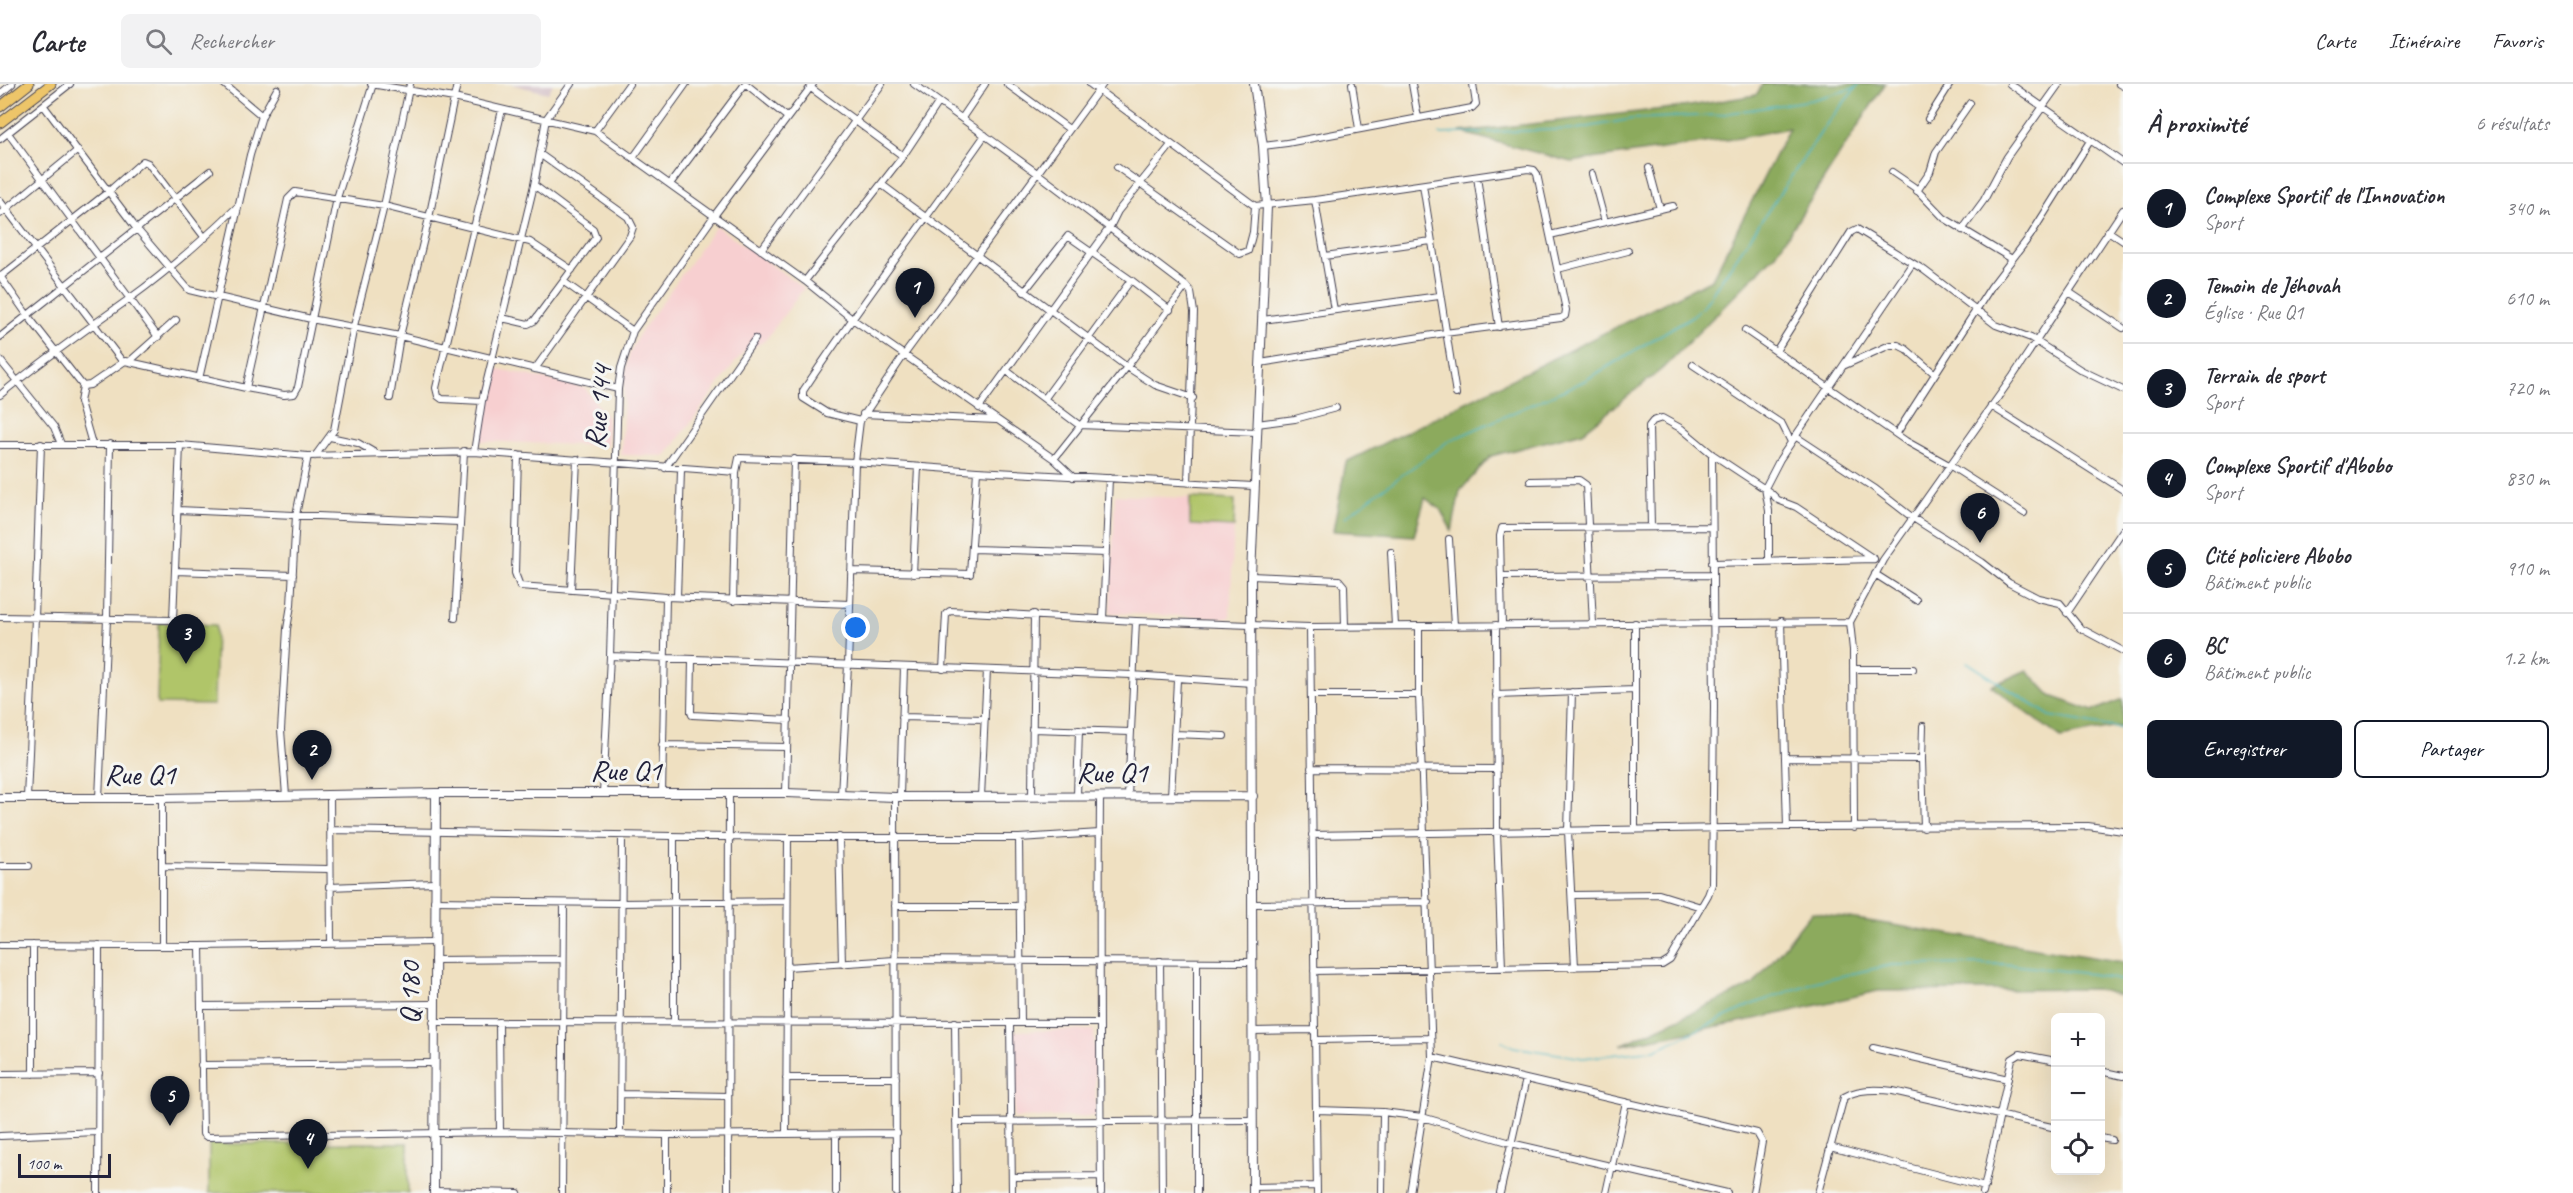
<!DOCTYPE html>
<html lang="fr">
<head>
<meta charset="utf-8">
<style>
	:root { --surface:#fff; --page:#f2f2f3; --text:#2b2b33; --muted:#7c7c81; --line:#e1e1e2; --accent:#111827 }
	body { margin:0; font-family:Caveat,sans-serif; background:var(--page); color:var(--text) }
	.controls { position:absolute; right:18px; bottom:18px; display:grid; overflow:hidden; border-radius:9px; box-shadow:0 6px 24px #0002 }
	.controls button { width:54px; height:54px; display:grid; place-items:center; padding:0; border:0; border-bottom:2px solid var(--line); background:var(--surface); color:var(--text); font:30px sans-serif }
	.scale { position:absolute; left:18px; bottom:15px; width:93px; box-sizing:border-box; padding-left:6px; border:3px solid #22223b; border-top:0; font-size:16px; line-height:21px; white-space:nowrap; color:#22223b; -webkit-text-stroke:4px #f6f6f2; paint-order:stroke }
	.you { position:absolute; left:856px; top:544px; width:21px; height:21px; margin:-15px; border:4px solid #fff; border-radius:50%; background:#1a73e8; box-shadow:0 0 0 9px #1a73e833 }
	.badge { display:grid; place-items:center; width:39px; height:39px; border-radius:50%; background:var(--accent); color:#fff; font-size:20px; font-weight:700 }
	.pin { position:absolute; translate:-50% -50px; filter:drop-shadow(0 2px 3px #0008) }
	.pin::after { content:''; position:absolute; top:32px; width:21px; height:18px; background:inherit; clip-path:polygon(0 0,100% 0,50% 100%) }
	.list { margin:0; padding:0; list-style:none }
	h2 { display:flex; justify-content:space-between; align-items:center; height:78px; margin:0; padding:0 24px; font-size:26px }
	h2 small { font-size:20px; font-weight:400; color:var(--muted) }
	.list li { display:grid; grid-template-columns:39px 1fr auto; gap:18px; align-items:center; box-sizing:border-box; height:90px; padding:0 24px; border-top:2px solid var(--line) }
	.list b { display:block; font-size:22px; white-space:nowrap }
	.list p { margin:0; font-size:20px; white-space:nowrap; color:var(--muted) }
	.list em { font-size:20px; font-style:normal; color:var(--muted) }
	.actions { display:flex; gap:12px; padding:18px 24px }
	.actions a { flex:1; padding:14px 0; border:2px solid var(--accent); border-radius:9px; text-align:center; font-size:21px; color:var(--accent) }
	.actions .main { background:var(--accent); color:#fff }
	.icon { flex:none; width:33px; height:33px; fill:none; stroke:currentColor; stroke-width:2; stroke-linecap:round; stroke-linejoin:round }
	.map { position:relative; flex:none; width:2123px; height:1109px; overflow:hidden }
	header { display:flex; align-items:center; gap:36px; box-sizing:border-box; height:84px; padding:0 30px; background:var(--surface); border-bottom:2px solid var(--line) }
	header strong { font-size:28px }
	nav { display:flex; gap:33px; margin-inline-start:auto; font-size:21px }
	.search { width:420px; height:54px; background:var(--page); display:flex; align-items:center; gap:15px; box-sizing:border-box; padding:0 21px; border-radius:9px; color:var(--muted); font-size:22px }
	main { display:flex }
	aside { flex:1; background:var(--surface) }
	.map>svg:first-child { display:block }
	.built { fill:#f7cfd0 }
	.industrial { fill:#d2bdc5 }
	.green { fill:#b0c569; stroke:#697452; stroke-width:1.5 }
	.forest { fill:#8caa5d; stroke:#57664c; stroke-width:1.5 }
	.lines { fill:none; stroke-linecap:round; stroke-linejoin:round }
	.stream { stroke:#46b4c0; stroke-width:1.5 }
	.minor-casing { stroke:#413e4f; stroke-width:8 }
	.tertiary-casing { stroke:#413e4f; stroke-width:10 }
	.primary-casing { stroke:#413e4f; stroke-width:11 }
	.minor { stroke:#fff; stroke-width:6 }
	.tertiary { stroke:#fff; stroke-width:8 }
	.primary { stroke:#edc569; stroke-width:9 }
	.labels { text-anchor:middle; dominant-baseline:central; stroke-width:6; stroke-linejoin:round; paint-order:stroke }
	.street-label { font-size:30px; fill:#22223b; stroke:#f6f6f2 }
</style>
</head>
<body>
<header>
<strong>Carte</strong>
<div class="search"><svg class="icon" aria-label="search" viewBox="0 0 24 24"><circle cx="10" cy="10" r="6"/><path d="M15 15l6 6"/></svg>Rechercher</div>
<nav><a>Carte</a><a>Itinéraire</a><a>Favoris</a></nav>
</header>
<main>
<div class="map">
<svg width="2123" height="1109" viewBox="0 0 2123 1109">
	<rect width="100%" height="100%" fill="#f6f6f2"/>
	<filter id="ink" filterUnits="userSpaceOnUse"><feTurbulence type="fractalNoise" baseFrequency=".0167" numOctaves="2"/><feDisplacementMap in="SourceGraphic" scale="12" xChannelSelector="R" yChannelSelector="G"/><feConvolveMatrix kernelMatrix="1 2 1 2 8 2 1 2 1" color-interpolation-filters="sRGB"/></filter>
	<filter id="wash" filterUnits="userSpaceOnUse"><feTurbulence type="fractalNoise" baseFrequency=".008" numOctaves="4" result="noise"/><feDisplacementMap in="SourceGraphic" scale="24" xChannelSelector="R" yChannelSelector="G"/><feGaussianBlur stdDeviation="1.35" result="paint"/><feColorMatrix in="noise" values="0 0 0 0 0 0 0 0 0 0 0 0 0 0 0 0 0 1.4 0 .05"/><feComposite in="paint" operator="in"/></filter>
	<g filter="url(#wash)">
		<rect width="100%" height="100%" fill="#efe0c1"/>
		<path class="built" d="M716,142L804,204L765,257L743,268L666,372L621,371L625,291L629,271L638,252Z
			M495,284L585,304L608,335L607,362L479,357Z
			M1115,411L1235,416L1230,534L1110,529Z
			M1094,946L1096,1032L1014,1034L1013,947Z"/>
		<path class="industrial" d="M510,0H553L548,9Z"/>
		<path class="green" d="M1190,414L1235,416L1234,443L1190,441Z
			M159,539L216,541L214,621L157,620Z
			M408,1059V1109H209V1060Z"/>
		<path class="forest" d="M1763,0H1885L1776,170L1662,285L1583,348L1491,372L1460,407L1452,447L1440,425L1425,414L1414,452L1333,447L1346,378L1712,195L1789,44L1739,54L1571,78L1460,48L1690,22L1756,11Z
			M2027,586L2051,612L2093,627L2123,615V642L2061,654L1991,602Z
			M1812,828L2123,878V912L2095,905L1878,907L1770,932L1621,961L1753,901Z"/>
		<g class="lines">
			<path class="stream" d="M1440,50L1577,45L1632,35L1717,31L1811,16L1855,4
				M1345,433L1447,358L1584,297L1692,232L1703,223L1828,38L1859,0
				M1967,578L2050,632L2123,645
				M1502,957L1514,963L1583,974L1655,966L1753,920L1818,897L1891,881L2004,880L2091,890L2123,897"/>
		</g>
	</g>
	<g filter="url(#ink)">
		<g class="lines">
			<defs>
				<path id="minor" d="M224,0L262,32
					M371,0L454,14L595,47L805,197L851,234L1054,375L1073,393
					M746,0L787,33
					M914,0L1037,89L1186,202L1191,208L1194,228L1188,399
					M1007,0L1069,45
					M1090,0L1255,122L1315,116L1528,85L1534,86L1537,90L1566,226L1565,232L1561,234L1445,249L1260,279
					M1352,0L1359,45
					M1412,0L1418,34
					M2010,0L2123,79
					M2119,0L2123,2
					M811,4L903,72
					M0,10L12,0
					M44,22L136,144L189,206L311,235L400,252L618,305
					M962,34L985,0
					M1928,35L1950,0
					M595,47L629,0
					M8,49L158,253
					M0,55L70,0
					M1263,62L1287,59L1472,24L1476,20L1473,0
					M633,74L686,0
					M1117,83L1240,170L1248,167L1253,148L1255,122
					M1649,84L1660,125
					M1892,88L1914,103L1944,134L2012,175
					M1592,90L1605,138
					M1477,93L1499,243
					M670,100L745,0
					M881,100L1127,283L1155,301L1193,314
					M1423,101L1456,310
					M1917,107L1930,88L1936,68L1970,19
					M1315,116L1334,226
					M0,117L122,277
					M0,130L78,66
					M1962,146L1984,116L2007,73L2059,0
					M2108,147L2123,157
					M1550,151L1673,122
					M761,166L882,0
					M1325,172L1431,157
					M1558,185L1628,167
					M0,192L28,232L83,302L90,301L125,277L246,304L284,311L294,310L298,303L337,114L373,0
					M0,193L108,108L143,77L148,79L205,154
					M805,197L903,72L939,18
					M564,198L633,247
					M1024,208L1068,152L1131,196
					M2069,208L2123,244
					M502,234L528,240L534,237L596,153L593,145L534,101
					M1262,236L1439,212
					M1745,246L1906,357L1949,381L2024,429
					M0,253L210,87
					M1776,267L1851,148L1857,145L1924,186L1996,241L2031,254L2081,286L2123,306
					M0,276L54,343L61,360
					M130,277L176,236
					M1693,281L1782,340L1791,358
					M1845,281L1890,261H1898L1906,265L1935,290
					M535,285L630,152L633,143L628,133L541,71
					M1007,287L1079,341L1257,348
					M199,295L250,71L262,32L277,5
					M83,302L80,318L92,360
					M246,304L288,115L295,108L384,122L530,158L572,186
					M0,311C42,276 86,246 129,215C168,187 204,155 238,122
					M390,314L400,252L429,134L457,0
					M1045,314L1131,196L1170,226
					M482,317L442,315L438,312L436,304L502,26
					M1991,322L2123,406
					M979,324L1110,143L1118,127L1171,61
					M863,330L996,336
					M860,337L827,329L803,314V307C861,219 925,137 985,51
					M1257,340L1295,335L1336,324
					M1897,349L1991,203L2030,152L2090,57
					M1795,352L1874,404L1913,434L1982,478L2009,499L2038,514L2060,519L2080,544L2123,567
					M330,353L358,359L377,370
					M0,361H180L308,372L474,368L736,388
					M474,368L482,317L534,101L546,35L571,0
					M518,371L515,489L520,502L666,513L850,520
					M315,372L334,346L354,242L384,122L410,0
					M1054,375L1127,283L1186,202
					M665,384L755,255
					M1530,397L1579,396L1586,401L1593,540
					M178,426L459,438
					M1651,443L1649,342L1653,337L1662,334L1682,345L1712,370L1771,409L1778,416L1796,423L1874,475
					M1449,455L1454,542
					M972,465L1106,469
					M1391,468L1395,542
					M1769,477V427L1765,404L1780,375L1912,180
					M1712,479L1874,475
					M175,487L293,491
					M851,487L970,490L977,387
					M913,490L918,383
					M1875,490L1916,516
					M1251,492L1339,496L1344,502L1345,543
					M1501,492L1711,491
					M571,506L577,375
					M677,513L681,386
					M733,517L736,388L739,374L855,378L977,387L1253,402
					M2067,529L2123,446
					M0,533L173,536L180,361
					M455,534L464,367
					M1103,535L1109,394
					M1781,537L1787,743
					M1496,541L1497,748L1502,884
					M1502,541L1500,452L1502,444L1711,443
					M1310,543L1317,1109
					M610,572L1132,591L1252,599
					M692,576L691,628L692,631L789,636
					M943,585L946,530L950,527L1136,537L1310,543L1850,538
					M1853,585H1913
					M1572,608L1568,747L1575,883
					M1311,611H1419
					M1496,611L1635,606
					M902,633L985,635
					M1032,645L1131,648
					M1174,650L1224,652
					M662,661L787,663
					M1785,674L1922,675L1923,642
					M1922,675L1924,744
					M1311,684L1496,685
					M786,709L794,375
					M603,710L610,572L618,305L621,284L633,247L714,132L813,0
					M662,710L666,513
					M330,711L331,860
					M841,711L848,581L855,378L860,337L904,271L1103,0
					M286,712L281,646L287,545L291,521L296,431L308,372
					M900,712L904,583
					M1032,712L1034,530
					M1077,712L1079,646
					M1100,712C1099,844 1100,977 1101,1109
					M1171,712L1177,596
					M895,713L896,1109
					M981,713L987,586
					M1128,713L1136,537
					M27,714L35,534L41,360
					M99,714L107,535L110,360
					M1854,744L1853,566L1850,538L1883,476L2013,292L2123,126
					M330,746L788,754H1019L1100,749
					M1635,746V539
					M1312,751L1787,743L2088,742L2123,747
					M674,753V938
					M839,753L842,880
					M1019,754L1021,939
					M0,782H29
					M162,782L329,785
					M329,803L434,799
					M1572,811L1659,810L1701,823
					M434,817L620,819L787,817
					M1252,820L1428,818
					M895,822H1020
					M0,861L200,862L433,858
					M33,861V990
					M162,861V714
					M200,862L203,1050L207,1053L500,1048L667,1051L897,1049
					M434,876L562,875
					M1160,877L1162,1109
					M1197,878V1109
					M787,883L895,876L1252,878
					M1314,887L1662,881L1670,876L1708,811L1712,800L1714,623L1712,370
					M201,922L433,920
					M433,938L1099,939
					M499,938L500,1048
					M955,938L957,1109
					M1010,939L1012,1109
					M1253,947L1315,946
					M1316,956L1431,954
					M1873,964L2008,995
					M1432,973L1757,1049L1762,1058L1753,1109
					M201,981L433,979
					M2100,987L2123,992
					M0,990L99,989
					M786,994H896
					M621,1010L728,1012
					M1316,1026L1383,1028L1422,1033L1511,1059L1727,1109
					M956,1038L1252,1036
					M620,1049L622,752
					M786,1050L788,754
					M836,1050V1109
					M667,1051V1109
					M0,1052L98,1048
					M2100,1054L2112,1056
					M1830,1063L1985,1103
					M1012,1093L1101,1092
					M1253,1103L1317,1102
					M434,1107L518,1109
					M98,1109L99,861
					M562,1109L564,819
					M728,1109L729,710
					M1382,1109L1383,1028
					M1410,1109L1432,973L1419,611V542
					M1500,1109L1526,995
					M1606,1109L1626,1018
					M1818,1109L1844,1013C1857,1005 1878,1005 1893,1007L2056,1044
					M1983,1109L2012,975L2020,970L2056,977"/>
				<path id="tertiary" d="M0,714H162L436,709H786L895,713L1253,712
					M434,1109L436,709
					M1253,1109L1251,492L1267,122L1263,62L1254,0"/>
				<path id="primary" d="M0,23L29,0
					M0,39L51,0"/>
			</defs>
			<use href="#minor" class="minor-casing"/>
			<use href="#tertiary" class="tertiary-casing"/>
			<use href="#primary" class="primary-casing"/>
			<use href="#minor" class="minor"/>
			<use href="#tertiary" class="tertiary"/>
			<use href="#primary" class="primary"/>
		</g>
	</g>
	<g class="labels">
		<g class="street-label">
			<text transform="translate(598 323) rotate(-85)">Rue 144</text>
			<text x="626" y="686">Rue Q1</text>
			<text x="1112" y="688">Rue Q1</text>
			<text x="140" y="690">Rue Q1</text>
			<text transform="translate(409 909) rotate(-90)">Q 180</text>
		</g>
	</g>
</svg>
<div class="controls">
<button>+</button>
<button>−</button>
<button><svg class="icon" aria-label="locate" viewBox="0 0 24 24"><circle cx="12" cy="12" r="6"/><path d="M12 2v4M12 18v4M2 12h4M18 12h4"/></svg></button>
</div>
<div class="scale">100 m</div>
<div class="you"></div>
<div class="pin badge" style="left:915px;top:234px">1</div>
<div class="pin badge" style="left:312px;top:696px">2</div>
<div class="pin badge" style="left:186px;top:580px">3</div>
<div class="pin badge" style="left:308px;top:1085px">4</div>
<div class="pin badge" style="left:170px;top:1042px">5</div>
<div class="pin badge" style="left:1980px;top:459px">6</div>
</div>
<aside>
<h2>À proximité<small>6 résultats</small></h2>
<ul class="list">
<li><span class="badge">1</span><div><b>Complexe Sportif de l'Innovation</b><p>Sport</p></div><em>340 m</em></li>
<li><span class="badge">2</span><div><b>Temoin de Jéhovah</b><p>Église · Rue Q1</p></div><em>610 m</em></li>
<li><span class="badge">3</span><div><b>Terrain de sport</b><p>Sport</p></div><em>720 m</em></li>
<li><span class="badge">4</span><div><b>Complexe Sportif d'Abobo</b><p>Sport</p></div><em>830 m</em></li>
<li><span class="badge">5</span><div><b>Cité policiere Abobo</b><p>Bâtiment public</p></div><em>910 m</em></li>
<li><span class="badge">6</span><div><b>BC</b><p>Bâtiment public</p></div><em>1.2 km</em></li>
</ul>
<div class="actions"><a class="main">Enregistrer</a><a>Partager</a></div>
</aside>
</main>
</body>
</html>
